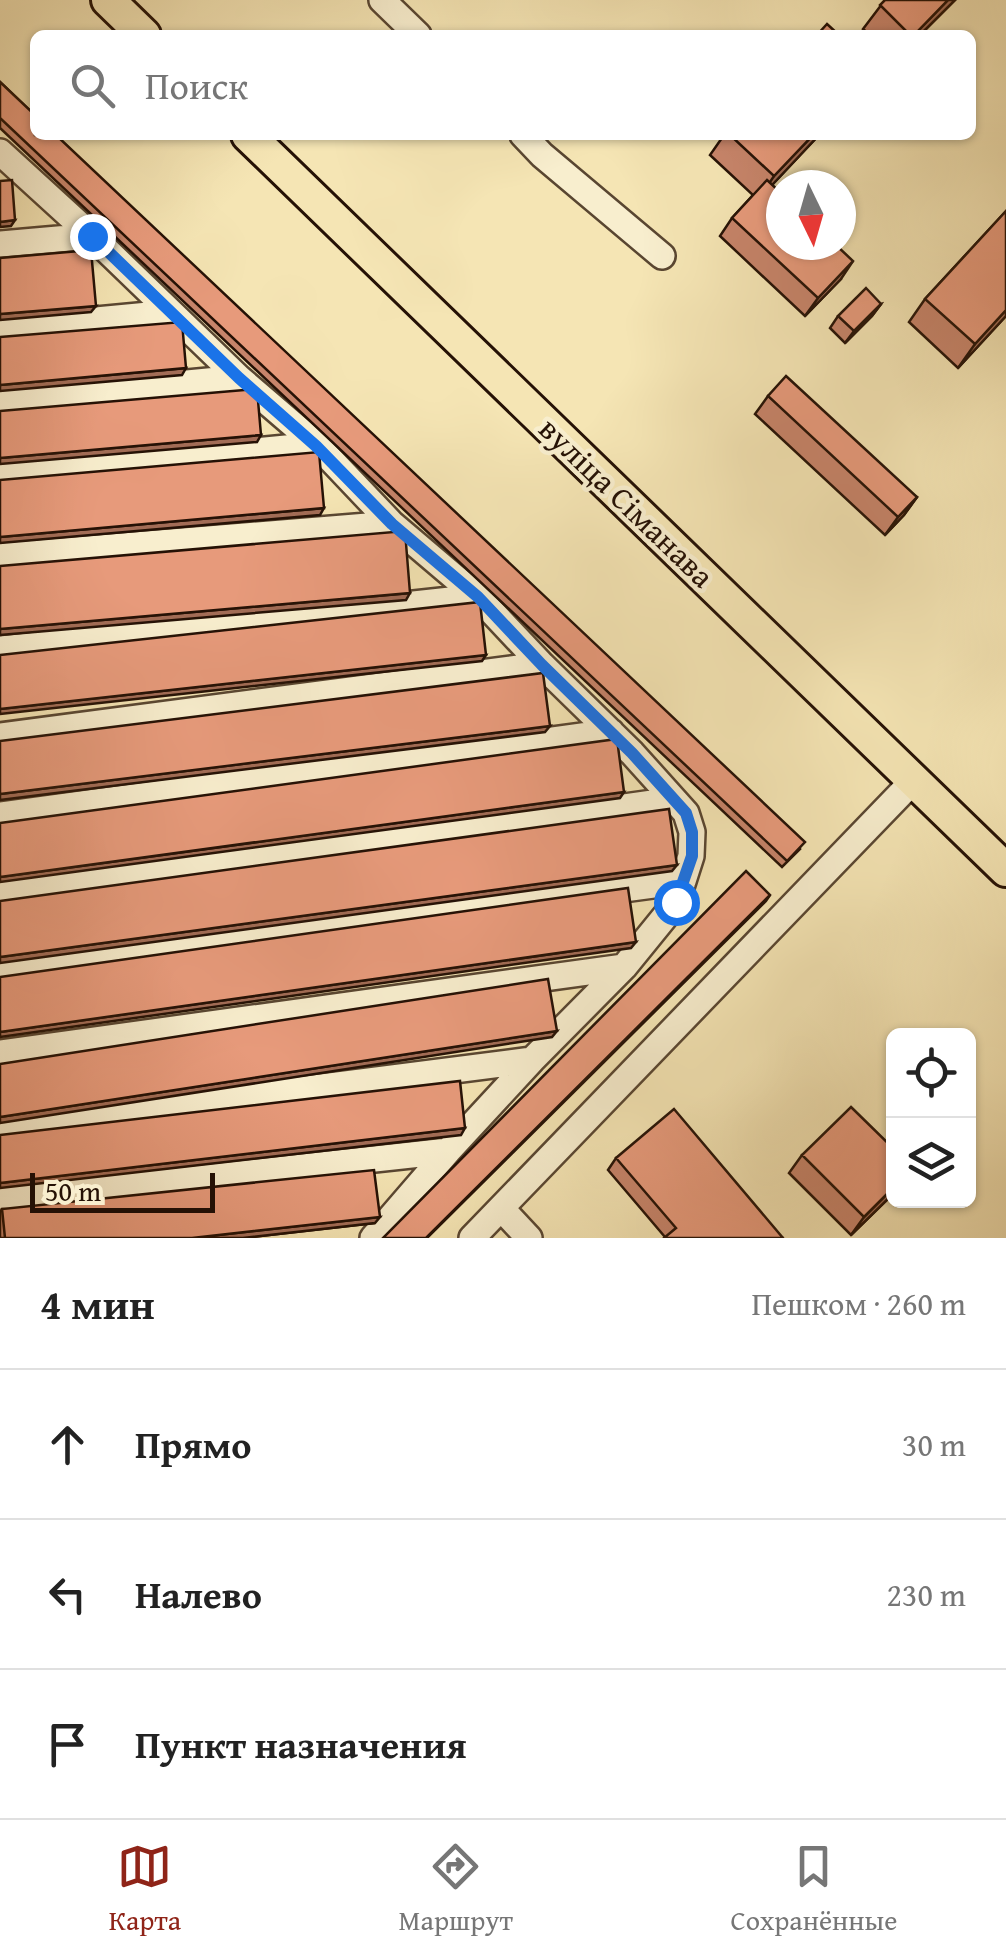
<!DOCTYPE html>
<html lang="ru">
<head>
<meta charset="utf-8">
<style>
	:root { --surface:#fff; --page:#f6f6f6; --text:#222; --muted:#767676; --line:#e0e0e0; --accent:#8f2418 }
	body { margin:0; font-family:"Gentium Book Plus",serif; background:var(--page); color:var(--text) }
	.controls { position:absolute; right:30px; bottom:30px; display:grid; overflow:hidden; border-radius:15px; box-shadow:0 2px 8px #0004 }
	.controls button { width:90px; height:90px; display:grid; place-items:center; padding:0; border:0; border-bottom:2px solid var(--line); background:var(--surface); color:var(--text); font:50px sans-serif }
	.compass { position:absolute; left:766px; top:170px; width:90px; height:90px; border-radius:50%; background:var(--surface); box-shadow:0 2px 8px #0004; rotate:175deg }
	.scale { position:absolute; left:30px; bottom:25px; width:185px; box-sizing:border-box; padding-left:10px; border:5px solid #251105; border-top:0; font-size:28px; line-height:35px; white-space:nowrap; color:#251105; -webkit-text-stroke:8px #f8eece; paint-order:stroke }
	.stop { position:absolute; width:30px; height:30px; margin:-22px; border:8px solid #1a73e8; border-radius:50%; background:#fff }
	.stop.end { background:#1a73e8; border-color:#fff; box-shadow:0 2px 10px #0008 }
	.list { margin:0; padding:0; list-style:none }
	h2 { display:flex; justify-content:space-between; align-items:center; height:130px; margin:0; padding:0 40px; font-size:42px }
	h2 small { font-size:32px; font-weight:400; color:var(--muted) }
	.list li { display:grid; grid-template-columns:65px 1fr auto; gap:30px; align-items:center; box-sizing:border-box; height:150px; padding:0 40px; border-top:2px solid var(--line) }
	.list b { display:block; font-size:38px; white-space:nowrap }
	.list em { font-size:32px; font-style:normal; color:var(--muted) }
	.icon { flex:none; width:55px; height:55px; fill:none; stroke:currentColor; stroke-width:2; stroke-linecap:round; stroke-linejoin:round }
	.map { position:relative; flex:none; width:1006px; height:1238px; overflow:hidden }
	.search { position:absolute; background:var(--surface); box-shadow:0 2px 8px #0004; left:30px; right:30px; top:30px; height:110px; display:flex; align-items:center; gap:25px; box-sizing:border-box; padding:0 35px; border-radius:15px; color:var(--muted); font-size:38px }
	.sheet { height:580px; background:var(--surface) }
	nav { display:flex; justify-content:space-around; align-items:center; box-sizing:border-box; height:140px; border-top:2px solid var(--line); background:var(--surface); font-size:28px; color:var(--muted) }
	nav a { display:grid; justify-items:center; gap:5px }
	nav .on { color:var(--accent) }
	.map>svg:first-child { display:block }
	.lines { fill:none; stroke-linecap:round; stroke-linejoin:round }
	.minor-casing { stroke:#594631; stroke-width:30 }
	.major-casing { stroke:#251105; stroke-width:38 }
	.minor { stroke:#f8eece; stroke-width:25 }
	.major { stroke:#f5e5b4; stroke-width:32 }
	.wall { fill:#c7846a; stroke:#251105; stroke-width:2.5 }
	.shaded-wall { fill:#a26c56; stroke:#251105; stroke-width:2.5 }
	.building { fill:#e79a7b; stroke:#251105; stroke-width:2.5 }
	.route { stroke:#1a73e8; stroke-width:12 }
	.labels { text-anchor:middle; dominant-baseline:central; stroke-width:9; stroke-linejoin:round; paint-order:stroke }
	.street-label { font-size:32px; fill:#251105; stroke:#f8eece }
</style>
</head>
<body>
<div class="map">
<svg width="1006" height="1238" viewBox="0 0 1006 1238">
	<rect width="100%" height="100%" fill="#f5e5b4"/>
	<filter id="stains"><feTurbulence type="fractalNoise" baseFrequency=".002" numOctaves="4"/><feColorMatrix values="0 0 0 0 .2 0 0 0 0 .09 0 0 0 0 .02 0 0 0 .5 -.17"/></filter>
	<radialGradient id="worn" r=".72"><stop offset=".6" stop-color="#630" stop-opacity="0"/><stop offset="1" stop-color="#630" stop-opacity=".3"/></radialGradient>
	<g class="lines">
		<defs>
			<path id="minor" d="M382,0L418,35
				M523,135L542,155L662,256
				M0,152L92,236L239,378L317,445L392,524L478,597L542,665L632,753L686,813L692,832L691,856L676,903L624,967L532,1060L448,1151L373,1238
				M0,244L92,236
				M0,329L170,313
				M0,401L239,378
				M0,475L317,445
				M0,556L392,524
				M0,649L478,597
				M0,736L542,665
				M0,815L611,732
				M0,895L674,800
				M0,973L683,881
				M0,1053L624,967
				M0,1128L532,1060
				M0,1200L448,1151
				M501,1208L529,1238
				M472,1238L914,780"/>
			<path id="major" d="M108,0L144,35
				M248,135L1006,870"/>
		</defs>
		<use href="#minor" class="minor-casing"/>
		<use href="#major" class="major-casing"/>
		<use href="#minor" class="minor"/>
		<use href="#major" class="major"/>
	</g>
	<path class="wall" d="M885,0H955L920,35H870L863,29Z
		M0,82L800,849L782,867L0,128Z
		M724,135H819L772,185L841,279L805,316L720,236L732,218L753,195L710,155Z
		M1006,211V316L958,368L909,322L925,299Z
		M881,304L872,316L845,343L830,328L838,316Z
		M768,396L917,497L904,515L885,535L755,414Z
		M894,1149V1193L851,1235L789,1173L802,1155Z
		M616,1158L783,1238L665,1237L608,1170Z
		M2,1209L375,1223L243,1238H0V1212Z"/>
	<path class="shaded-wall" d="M948,0H955L920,35H914Z
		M813,135H819L758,200L774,176Z
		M15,220L11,226L0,227V222Z
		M853,261L841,279L805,316L818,298Z
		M881,304L872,316L845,343L854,331Z
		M96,306L91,312L0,320V314Z
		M1006,310V316L958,368L975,344Z
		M186,368L182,375L0,391V385Z
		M261,435L257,442L0,464V458Z
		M917,497L904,515L885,535L898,517Z
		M324,508L320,515L0,543V537Z
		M410,593L406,600L0,635V629Z
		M486,655L482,661L0,714V709Z
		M550,726L545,732L0,800V794Z
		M624,792L620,798L0,882V877Z
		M677,865L672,871L0,963V957Z
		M770,895L766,901L427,1238H426Z
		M636,942L631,948L0,1037V1032Z
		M557,1031L552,1037L0,1123V1117Z
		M465,1128L461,1135L0,1188V1183Z
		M894,1187V1193L851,1235L864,1217Z
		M380,1217L375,1223L243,1238H192Z"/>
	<path class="building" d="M885,0H948L914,35H910L880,5Z
		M827,24L839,35H817Z
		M0,82L35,115V135H56L805,842L787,861L0,118Z
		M730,135H813L774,176Z
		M12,180L15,220L0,222V181Z
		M767,180L781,193V245H836L853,261L818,298L732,218Z
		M1006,211V310L975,344L925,299Z
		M91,250L96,306L0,314V258Z
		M866,288L881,304L854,331L838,316Z
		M182,322L186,368L0,385V337Z
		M786,376L917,497L898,517L768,396Z
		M257,389L261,435L0,458V411Z
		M319,452L324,508L0,537V480Z
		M405,531L410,593L0,629V566Z
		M480,602L486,655L0,709V655Z
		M543,673L550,726L0,794V741Z
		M617,739L624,792L0,877V823Z
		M669,809L677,865L0,957V901Z
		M746,871L770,895L426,1238H383Z
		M628,888L636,942L0,1032V977Z
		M548,979L557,1031L0,1117V1064Z
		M460,1081L465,1128L0,1183V1135Z
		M851,1107L894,1149V1187L864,1217L802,1155Z
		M674,1109L783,1238H664L676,1228L616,1158Z
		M374,1170L380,1217L192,1238H5L2,1209Z"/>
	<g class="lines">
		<path class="route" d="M92,236L239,378L316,446L392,524L478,597L542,665L632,753L686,813L692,832V856L676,902"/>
	</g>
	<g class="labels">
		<g class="street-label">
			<text transform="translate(627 502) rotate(44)">вуліца Сіманава</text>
		</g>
	</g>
	<rect width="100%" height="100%" filter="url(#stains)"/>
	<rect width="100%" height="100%" fill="url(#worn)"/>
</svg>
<div class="controls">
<button><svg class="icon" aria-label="locate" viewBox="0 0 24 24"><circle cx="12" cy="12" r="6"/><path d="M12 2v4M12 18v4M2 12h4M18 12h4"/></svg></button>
<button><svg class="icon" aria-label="layers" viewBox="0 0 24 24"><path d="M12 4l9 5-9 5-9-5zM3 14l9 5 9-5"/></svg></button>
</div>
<svg class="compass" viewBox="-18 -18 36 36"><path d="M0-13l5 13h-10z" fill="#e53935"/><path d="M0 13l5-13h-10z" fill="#767676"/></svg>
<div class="scale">50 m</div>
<div class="stop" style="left:676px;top:902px"></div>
<div class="stop end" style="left:92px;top:236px"></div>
<div class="search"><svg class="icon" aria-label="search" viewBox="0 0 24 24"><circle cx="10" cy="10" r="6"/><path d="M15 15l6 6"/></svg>Поиск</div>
</div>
<section class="sheet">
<h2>4 мин<small>Пешком · 260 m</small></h2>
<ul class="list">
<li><svg class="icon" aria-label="ahead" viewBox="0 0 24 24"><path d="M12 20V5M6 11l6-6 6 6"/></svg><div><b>Прямо</b></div><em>30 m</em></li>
<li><svg class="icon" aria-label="left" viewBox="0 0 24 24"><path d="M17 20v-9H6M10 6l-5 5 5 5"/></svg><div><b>Налево</b></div><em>230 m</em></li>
<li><svg class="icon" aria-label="arrive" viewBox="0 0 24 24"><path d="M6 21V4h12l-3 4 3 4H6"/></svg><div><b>Пункт назначения</b></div></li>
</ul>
</section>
<nav>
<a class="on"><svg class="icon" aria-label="map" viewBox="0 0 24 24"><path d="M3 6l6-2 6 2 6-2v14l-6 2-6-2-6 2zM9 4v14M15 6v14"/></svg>Карта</a>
<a><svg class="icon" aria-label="directions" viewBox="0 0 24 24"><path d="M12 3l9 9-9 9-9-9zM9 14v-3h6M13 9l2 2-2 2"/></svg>Маршрут</a>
<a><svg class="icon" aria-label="saved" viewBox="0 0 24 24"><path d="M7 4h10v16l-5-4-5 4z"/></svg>Сохранённые</a>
</nav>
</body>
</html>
